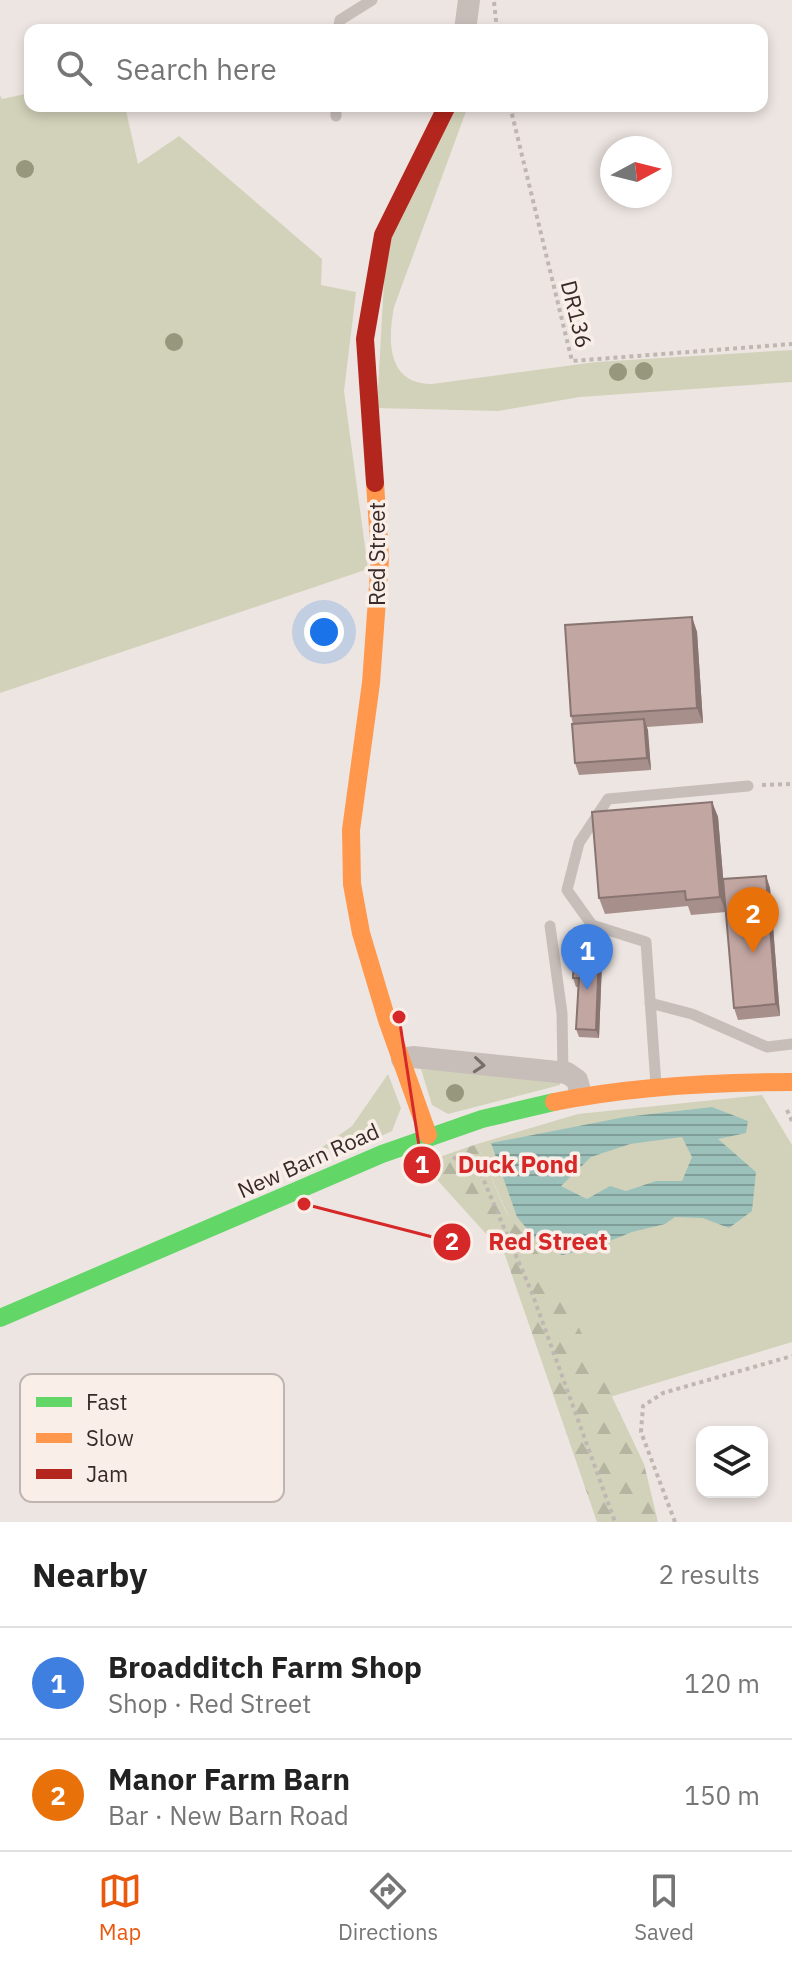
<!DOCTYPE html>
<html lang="en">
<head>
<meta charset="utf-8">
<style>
	:root { --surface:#fff; --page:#f6f6f6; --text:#222; --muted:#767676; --line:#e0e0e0; --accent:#ea580c }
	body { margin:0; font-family:"IBM Plex Sans",sans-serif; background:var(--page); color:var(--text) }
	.controls { position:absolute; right:24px; bottom:24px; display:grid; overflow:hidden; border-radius:16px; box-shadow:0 4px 12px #0003 }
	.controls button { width:72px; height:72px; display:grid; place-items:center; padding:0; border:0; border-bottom:2px solid var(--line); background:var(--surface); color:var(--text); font:40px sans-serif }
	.compass { position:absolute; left:600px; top:136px; width:72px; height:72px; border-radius:50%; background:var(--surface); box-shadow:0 4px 12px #0003; rotate:83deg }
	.you { position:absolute; left:324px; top:632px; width:28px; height:28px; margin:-20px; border:6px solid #fff; border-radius:50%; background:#1a73e8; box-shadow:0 0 0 12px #1a73e833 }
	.badge { display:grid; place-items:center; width:52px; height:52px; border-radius:50%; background:var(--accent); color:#fff; font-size:26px; font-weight:700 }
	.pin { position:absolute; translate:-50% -66px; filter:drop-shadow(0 2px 4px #0008) }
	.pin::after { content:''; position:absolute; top:42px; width:28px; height:24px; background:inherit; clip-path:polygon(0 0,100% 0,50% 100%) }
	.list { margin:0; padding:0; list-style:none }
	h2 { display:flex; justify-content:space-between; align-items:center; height:104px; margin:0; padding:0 32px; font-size:34px }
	h2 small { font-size:26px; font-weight:400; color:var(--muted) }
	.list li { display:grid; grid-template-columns:52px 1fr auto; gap:24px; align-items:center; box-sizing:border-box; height:112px; padding:0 32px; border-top:2px solid var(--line) }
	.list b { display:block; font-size:30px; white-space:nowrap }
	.list p { margin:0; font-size:26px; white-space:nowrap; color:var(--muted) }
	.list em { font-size:26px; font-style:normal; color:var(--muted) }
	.icon { flex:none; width:44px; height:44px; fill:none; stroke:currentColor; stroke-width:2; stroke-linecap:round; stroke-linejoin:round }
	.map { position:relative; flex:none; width:792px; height:1522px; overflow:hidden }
	.search { position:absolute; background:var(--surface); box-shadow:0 4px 12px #0003; left:24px; right:24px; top:24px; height:88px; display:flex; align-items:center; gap:20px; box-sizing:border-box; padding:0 28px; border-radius:16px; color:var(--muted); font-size:30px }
	.sheet { height:328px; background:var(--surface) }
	nav { display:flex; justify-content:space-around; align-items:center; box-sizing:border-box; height:112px; border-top:2px solid var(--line); background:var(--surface); font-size:22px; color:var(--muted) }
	nav a { display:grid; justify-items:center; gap:4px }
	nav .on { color:var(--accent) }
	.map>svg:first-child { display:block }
	.green { fill:#d2d2ba }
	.forest { fill:url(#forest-firs) }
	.water { fill:url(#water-rules); fill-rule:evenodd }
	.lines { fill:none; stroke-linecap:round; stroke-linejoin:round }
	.path { stroke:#c0b6b2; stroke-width:4; stroke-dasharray:4 4; stroke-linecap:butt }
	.lane { stroke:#c7beba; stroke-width:11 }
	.street { stroke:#c7beba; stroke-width:22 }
	.fast { stroke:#63d668; stroke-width:18 }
	.slow { stroke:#ff974d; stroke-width:18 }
	.jam { stroke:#b3261e; stroke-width:18 }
	.tree { fill:#96977c }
	.wall { fill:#a78f8b }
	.shaded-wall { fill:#887471 }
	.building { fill:#c2a6a2; stroke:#887471; stroke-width:2 }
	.oneway { stroke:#786d6a }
	.labels { text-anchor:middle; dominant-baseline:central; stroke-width:7; stroke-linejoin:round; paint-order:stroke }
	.street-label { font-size:22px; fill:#382a28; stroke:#faefe8 }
	.key { fill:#faefe8; stroke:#c0b4ae; stroke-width:2 }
	.key-label { font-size:22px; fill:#382a28 }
	.leader { fill:none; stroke:#d62828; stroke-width:3 }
	.callout-dot { fill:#d62828; stroke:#faefe8; stroke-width:3 }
	.mark-label { font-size:24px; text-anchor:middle; font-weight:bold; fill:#fff }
	.callout-label { font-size:24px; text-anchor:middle; font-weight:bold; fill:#d62828; stroke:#faefe8; stroke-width:7; stroke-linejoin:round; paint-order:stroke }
</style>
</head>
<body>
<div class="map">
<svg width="792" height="1522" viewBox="0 0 792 1522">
	<defs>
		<pattern id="forest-firs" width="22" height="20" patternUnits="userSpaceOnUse" patternTransform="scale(2)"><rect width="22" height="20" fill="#d2d2ba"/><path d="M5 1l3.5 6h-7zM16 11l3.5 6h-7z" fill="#b5b4a0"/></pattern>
		<pattern id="water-rules" width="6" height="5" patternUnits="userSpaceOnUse" patternTransform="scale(2)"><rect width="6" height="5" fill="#9cc1bb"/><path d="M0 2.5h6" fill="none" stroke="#809d98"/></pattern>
	</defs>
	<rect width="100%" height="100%" fill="#ede5e1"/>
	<path class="green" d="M30,93V106H125L138,164L179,136L322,259L321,285L356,292L344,391L368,569L0,693V95L2,99Z
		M446,106H468L394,307C388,339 386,384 432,384L596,362L792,350V382L580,397L498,411L377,408L386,244Z
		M421,1069L560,1081V1085L448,1114L432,1105Z
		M388,1074L401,1108L392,1131L349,1151L321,1148L352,1126Z
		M762,1095L792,1145V1342L590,1403L477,1144L578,1114Z"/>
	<path class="forest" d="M477,1144L507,1214L552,1271L644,1464L658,1522H597L505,1255L422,1163Z"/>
	<path class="water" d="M712,1107L748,1121L746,1133L718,1139L756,1172L752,1211L729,1228L703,1218L675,1217L665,1224L632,1232L590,1249L562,1255L540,1244L517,1217L491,1143L625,1117ZM682,1137L692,1157L682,1181H656L626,1191L610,1186L587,1199L561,1186L591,1157L630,1144Z"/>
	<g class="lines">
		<path class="path" d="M494,2L497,30
			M510,106L572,361L792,344
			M762,785L792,784
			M787,1110L792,1121
			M453,1157L481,1174L532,1293L615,1522
			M675,1522L641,1432L643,1406L663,1393L792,1356"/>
		<path class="lane" d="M338,30L340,20L372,0
			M336,106V116
			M550,926L562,1013L563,1073
			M650,1003L692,1014L767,1047L792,1044
			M656,1085L646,942L592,925L567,890L579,843L608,799L748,786"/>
		<path class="street" d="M465,30L469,0
			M402,1059L413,1057L567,1073L577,1080L581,1094"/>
		<path class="fast" d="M0,1318L382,1154L482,1119L554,1102"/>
		<path class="slow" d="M375,483L380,558L371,683L351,830L352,884L361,933L387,1020L428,1135
			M554,1102C633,1086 712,1082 792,1082"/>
		<path class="jam" d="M375,483L365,339L383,235L447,106"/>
	</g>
	<g class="tree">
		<circle cx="25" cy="169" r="9"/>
		<circle cx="174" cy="342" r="9"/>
		<circle cx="644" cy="371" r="9"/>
		<circle cx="618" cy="372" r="9"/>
		<circle cx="455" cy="1093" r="9"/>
	</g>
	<path class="wall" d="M692,617L697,632L703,723L647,727L651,770L579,775L575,763L573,724L571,716Z
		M712,802L718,817L726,912L691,915L688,906L605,914L599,898Z
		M766,876L770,888L780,1016L738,1020L734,1008Z
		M600,929L603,937L599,1038L579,1037L576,1029L578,987H576L573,978Z"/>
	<path class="shaded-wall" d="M692,617L697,632L703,723L697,708Z
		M644,719L648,730L651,770L647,758Z
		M712,802L718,817L726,912L720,897Z
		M766,876L770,888L780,1016L776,1004Z
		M600,929L603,937L599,1038L596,1030Z"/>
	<path class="building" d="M692,617L697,708L571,716L565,625Z
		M644,719L647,758L575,763L572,724Z
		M712,802L720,897L686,900L685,891L599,898L592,812Z
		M766,876L776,1004L734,1008L723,879Z
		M575,928L600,929L596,1030L576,1029L579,978H573Z"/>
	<defs><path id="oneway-chevron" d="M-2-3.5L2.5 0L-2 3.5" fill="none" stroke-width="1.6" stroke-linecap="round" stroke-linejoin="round" transform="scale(2)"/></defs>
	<use class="oneway" href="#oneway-chevron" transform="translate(479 1065) rotate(5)"/>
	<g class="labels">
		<g class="street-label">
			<text transform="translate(577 314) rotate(76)">DR136</text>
			<text transform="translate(376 554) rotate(-90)">Red Street</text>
			<text transform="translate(308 1160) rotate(-24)">New Barn Road</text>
		</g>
	</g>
	<rect x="20" y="1374" width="264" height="128" rx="12" class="key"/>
	<rect x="36" y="1397" width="36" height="10" fill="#63d668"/>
	<rect x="36" y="1433" width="36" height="10" fill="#ff974d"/>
	<rect x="36" y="1469" width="36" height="10" fill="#b3261e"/>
	<g class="key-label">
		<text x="86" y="1410">Fast</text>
		<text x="86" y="1446">Slow</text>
		<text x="86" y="1482">Jam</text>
	</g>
	<path class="leader" d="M399 1017L422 1165M304 1204L452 1242"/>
	<g class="callout-dot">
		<circle cx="399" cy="1017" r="8"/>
		<circle cx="304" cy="1204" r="8"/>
		<circle cx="422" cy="1165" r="20"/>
		<circle cx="452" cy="1242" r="20"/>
	</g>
	<g class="mark-label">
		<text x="422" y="1173">1</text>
		<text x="452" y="1250">2</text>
	</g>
	<g class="callout-label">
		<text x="518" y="1173">Duck Pond</text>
		<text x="548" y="1250">Red Street</text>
	</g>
</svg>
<div class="controls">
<button><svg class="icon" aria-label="layers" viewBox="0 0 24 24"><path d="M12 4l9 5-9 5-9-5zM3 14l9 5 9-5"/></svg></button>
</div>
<svg class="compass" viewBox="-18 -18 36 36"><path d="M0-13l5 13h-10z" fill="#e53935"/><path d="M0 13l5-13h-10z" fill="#767676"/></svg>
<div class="you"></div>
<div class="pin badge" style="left:587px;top:990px;background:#3f7fe0">1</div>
<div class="pin badge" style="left:753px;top:953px;background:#e8710a">2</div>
<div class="search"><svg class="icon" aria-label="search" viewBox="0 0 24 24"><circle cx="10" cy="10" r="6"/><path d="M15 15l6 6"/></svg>Search here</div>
</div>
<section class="sheet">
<h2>Nearby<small>2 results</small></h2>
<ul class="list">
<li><span class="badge" style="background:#3f7fe0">1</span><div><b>Broadditch Farm Shop</b><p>Shop · Red Street</p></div><em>120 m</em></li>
<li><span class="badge" style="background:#e8710a">2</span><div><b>Manor Farm Barn</b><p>Bar · New Barn Road</p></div><em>150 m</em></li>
</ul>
</section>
<nav>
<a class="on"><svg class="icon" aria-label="map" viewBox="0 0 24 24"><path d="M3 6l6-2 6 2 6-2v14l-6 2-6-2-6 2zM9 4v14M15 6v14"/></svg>Map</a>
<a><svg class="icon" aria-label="directions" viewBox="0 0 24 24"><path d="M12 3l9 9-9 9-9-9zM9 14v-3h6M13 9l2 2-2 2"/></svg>Directions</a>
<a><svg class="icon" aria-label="saved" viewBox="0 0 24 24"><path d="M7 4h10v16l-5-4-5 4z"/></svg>Saved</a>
</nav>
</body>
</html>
